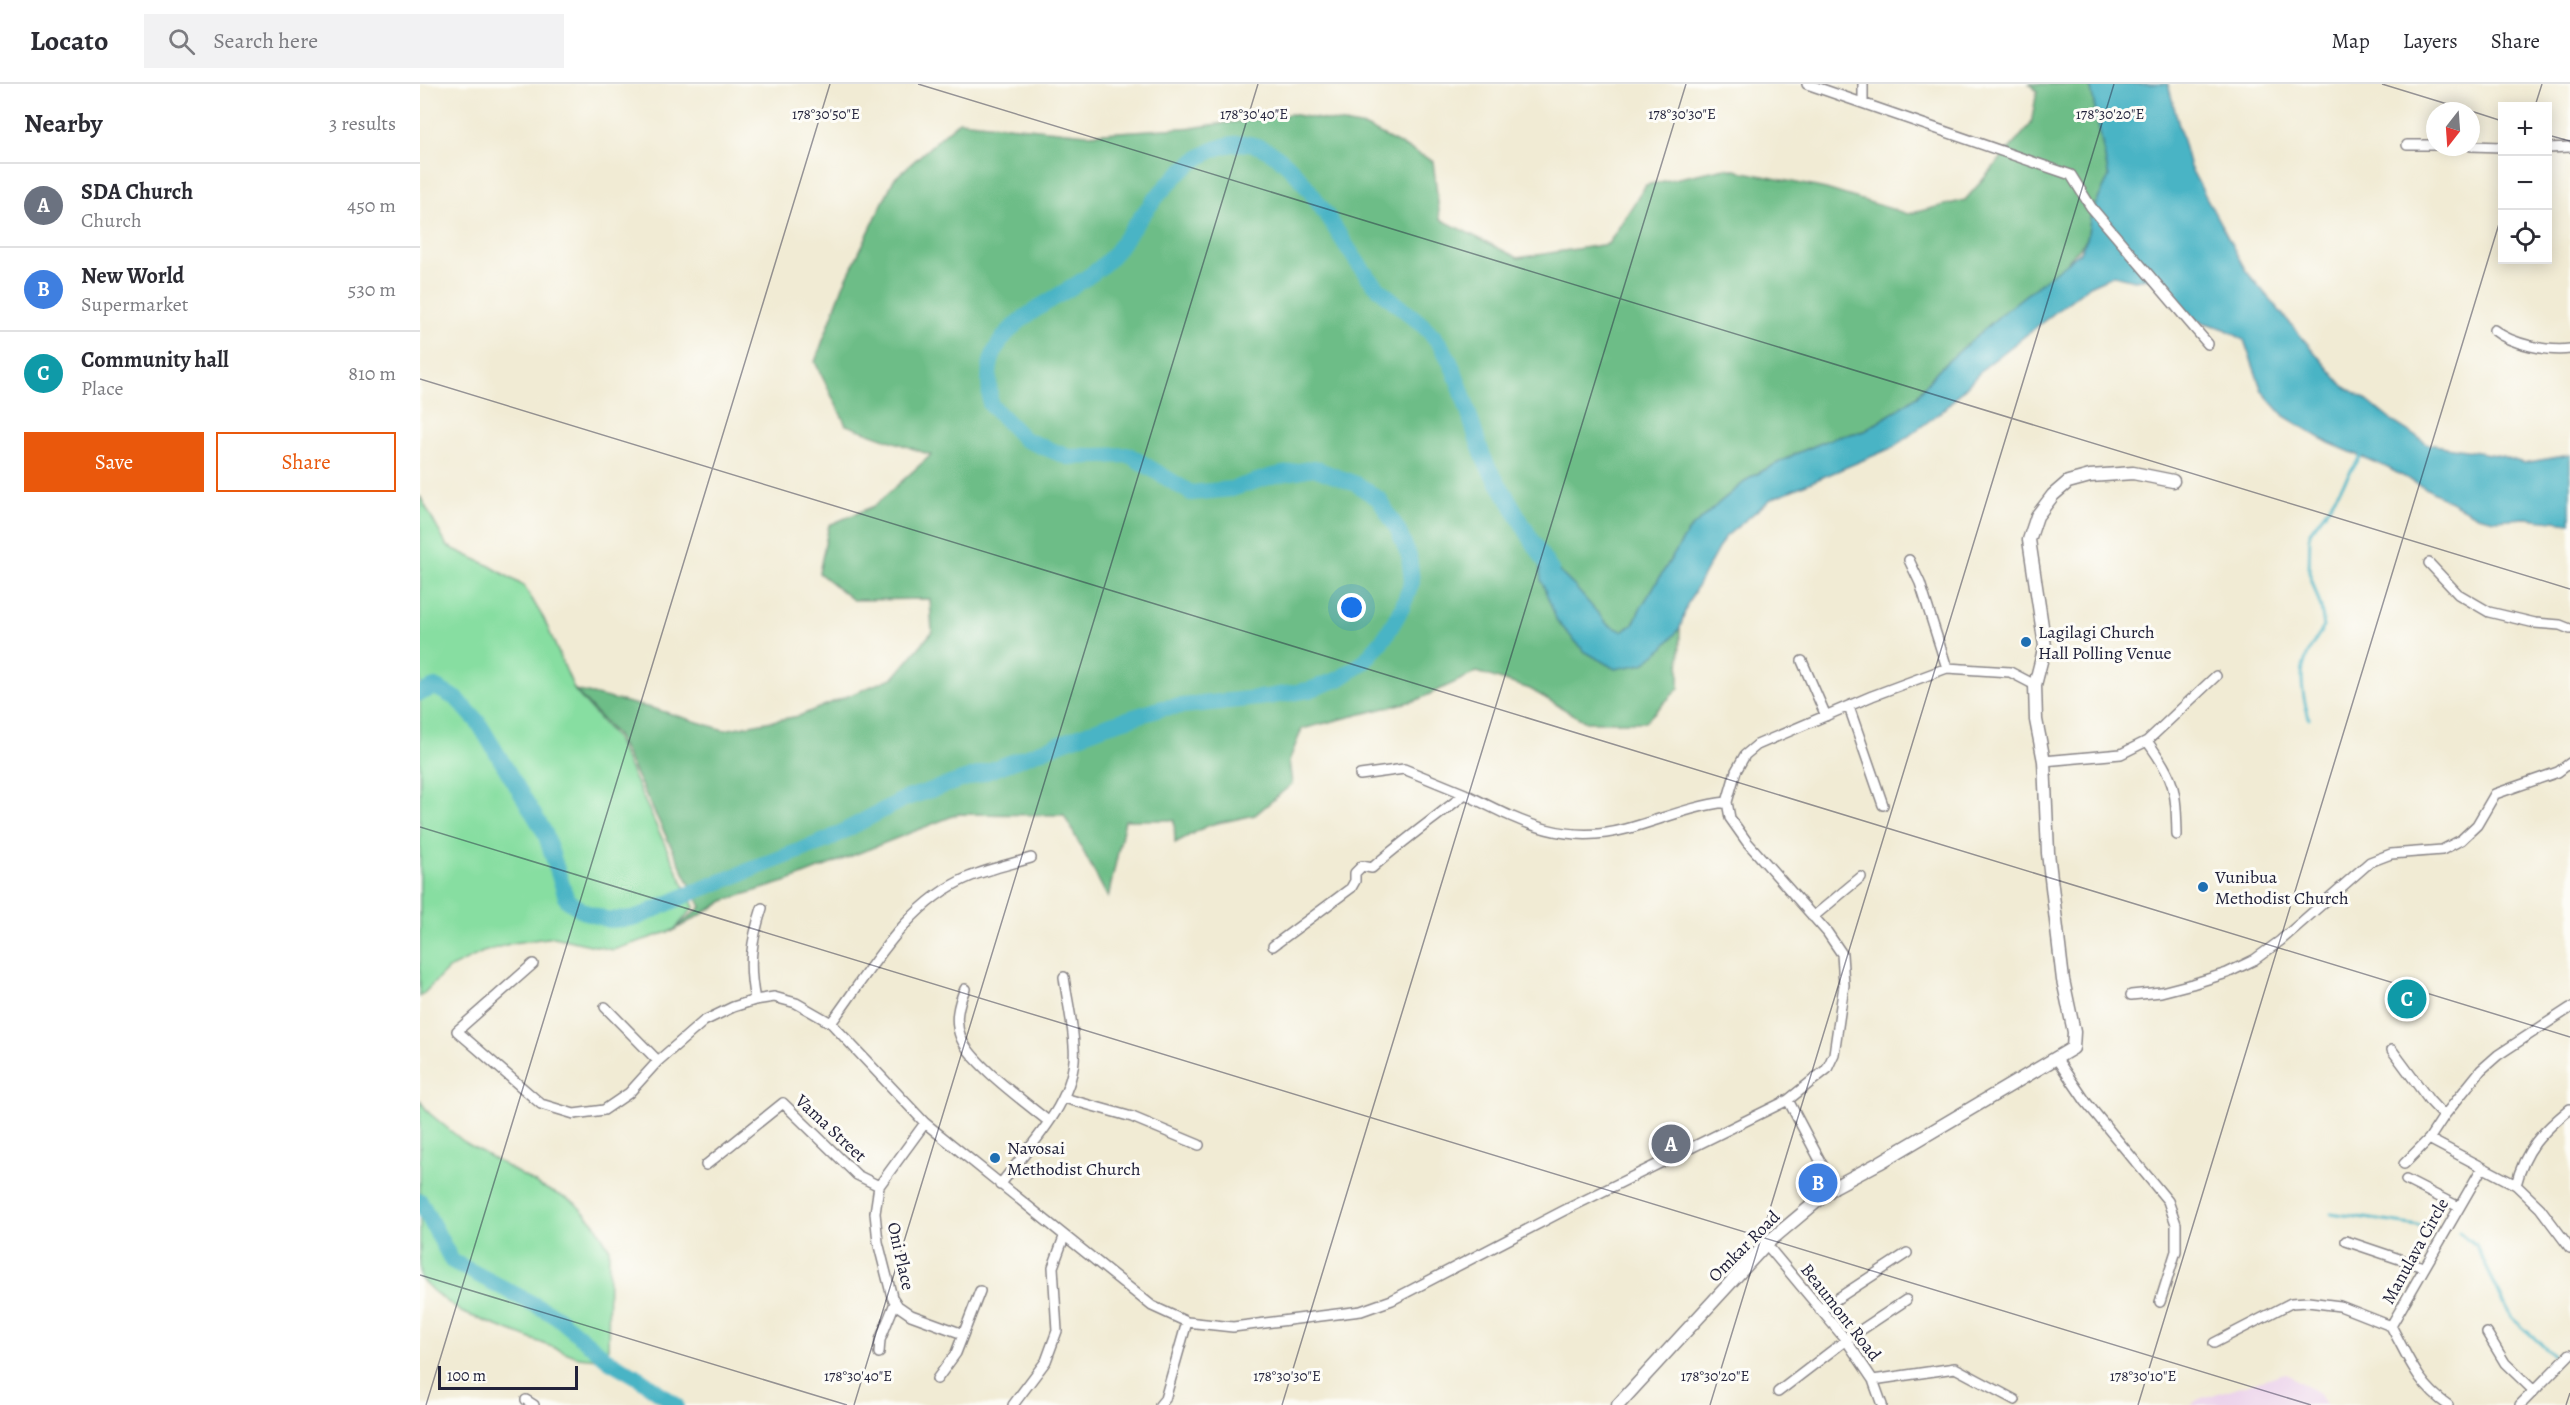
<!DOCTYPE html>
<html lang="en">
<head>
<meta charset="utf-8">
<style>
	:root { --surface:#fff; --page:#f2f2f3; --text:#2b2b33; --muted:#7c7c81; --line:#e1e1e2; --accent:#ea580c }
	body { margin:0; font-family:Alegreya,serif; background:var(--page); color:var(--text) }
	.controls { position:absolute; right:18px; top:18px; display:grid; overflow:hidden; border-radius:0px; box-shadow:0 3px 15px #0003 }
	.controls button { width:54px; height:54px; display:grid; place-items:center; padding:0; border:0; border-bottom:2px solid var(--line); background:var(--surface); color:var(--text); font:30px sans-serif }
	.compass { position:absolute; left:2006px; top:18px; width:54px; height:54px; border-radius:50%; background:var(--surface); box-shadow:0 3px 15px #0003; rotate:197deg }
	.scale { position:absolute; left:18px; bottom:15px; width:140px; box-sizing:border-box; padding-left:6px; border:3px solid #22223b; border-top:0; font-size:16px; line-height:21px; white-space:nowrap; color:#22223b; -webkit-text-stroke:4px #fdfcf7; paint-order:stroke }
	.you { position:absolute; left:932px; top:524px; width:21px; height:21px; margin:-15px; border:4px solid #fff; border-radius:50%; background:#1a73e8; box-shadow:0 0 0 9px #1a73e833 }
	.badge { display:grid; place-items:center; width:39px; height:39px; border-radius:50%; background:var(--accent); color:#fff; font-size:20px; font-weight:700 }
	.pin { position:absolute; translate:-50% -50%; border:3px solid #fff; box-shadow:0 2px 6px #0006 }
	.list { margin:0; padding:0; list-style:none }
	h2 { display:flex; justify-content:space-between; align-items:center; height:78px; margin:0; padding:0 24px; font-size:26px }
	h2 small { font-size:20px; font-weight:400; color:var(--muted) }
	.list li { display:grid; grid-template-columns:39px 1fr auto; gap:18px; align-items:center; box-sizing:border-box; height:84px; padding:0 24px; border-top:2px solid var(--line) }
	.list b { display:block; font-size:22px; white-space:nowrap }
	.list p { margin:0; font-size:20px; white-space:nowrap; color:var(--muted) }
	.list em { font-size:20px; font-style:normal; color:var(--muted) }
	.actions { display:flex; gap:12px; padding:18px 24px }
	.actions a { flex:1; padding:14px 0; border:2px solid var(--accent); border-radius:0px; text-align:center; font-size:21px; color:var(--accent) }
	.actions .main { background:var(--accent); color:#fff }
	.icon { flex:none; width:33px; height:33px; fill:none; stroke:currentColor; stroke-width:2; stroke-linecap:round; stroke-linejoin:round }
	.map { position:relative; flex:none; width:2150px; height:1321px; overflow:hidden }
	header { display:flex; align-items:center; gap:36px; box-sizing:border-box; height:84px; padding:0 30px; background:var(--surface); border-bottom:2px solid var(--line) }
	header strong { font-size:28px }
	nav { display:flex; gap:33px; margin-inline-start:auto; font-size:21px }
	.search { width:420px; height:54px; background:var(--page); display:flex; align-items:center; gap:15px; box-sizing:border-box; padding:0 21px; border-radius:0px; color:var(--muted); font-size:22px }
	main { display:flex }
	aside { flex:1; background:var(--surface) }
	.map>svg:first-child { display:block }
	.built { fill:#ebd1eb }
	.green { fill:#87dea1; stroke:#54806e; stroke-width:1.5 }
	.forest { fill:#6dbd87; stroke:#487061; stroke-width:1.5 }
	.water { fill:#48b4c5; stroke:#356b80; stroke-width:1.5 }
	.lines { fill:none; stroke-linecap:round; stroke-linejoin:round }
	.stream { stroke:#48b4c5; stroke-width:3 }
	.river { stroke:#48b4c5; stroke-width:16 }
	.minor-casing { stroke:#8a8688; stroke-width:12 }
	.tertiary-casing { stroke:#8a8688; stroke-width:15 }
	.minor { stroke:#fff; stroke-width:9 }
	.tertiary { stroke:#fff; stroke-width:12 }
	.ticks { fill:none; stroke:#22223b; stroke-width:1.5; stroke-opacity:0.45 }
	.poi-dot { fill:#1f6fb2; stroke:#fdfcf7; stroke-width:2 }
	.labels { text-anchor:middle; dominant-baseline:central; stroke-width:6; stroke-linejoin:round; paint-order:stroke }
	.poi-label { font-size:18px; fill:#22223b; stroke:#fdfcf7; text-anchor:start }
	.street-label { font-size:18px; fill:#22223b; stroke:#fdfcf7 }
	.ticks-label { font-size:15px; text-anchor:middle; fill:#22223b; stroke:#fdfcf7; stroke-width:6; stroke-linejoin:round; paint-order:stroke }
</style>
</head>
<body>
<header>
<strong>Locato</strong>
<div class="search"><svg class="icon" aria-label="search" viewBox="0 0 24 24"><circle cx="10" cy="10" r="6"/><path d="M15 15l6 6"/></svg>Search here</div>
<nav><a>Map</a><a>Layers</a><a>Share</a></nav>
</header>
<main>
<aside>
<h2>Nearby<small>3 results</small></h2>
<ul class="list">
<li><span class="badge" style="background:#6b7280">A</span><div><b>SDA Church</b><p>Church</p></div><em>450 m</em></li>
<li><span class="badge" style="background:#3f7fe0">B</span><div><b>New World</b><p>Supermarket</p></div><em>530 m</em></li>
<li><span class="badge" style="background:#0f9aa8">C</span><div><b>Community hall</b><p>Place</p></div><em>810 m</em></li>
</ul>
<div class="actions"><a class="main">Save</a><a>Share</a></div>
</aside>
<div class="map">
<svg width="2150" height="1321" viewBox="0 0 2150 1321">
	<rect width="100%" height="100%" fill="#fdfcf7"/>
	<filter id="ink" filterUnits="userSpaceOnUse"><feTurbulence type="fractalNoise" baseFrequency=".0167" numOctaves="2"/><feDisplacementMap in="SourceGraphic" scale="12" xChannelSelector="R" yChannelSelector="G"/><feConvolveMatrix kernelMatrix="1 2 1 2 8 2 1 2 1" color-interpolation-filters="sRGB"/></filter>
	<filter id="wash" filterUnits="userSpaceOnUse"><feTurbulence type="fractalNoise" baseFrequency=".008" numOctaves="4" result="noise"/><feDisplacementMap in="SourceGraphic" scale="24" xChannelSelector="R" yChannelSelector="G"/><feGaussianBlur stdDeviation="1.35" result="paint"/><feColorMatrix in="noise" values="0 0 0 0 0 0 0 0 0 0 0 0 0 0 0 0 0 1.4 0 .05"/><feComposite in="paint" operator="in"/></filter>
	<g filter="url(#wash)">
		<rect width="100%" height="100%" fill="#f1ebd4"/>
		<path class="built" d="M1865,1289L1897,1308L1907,1321H1770L1782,1314Z"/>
		<path class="green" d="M0,412L27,462L70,482L104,502L124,535L155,607L195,653L274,823L254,846L193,866L134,853L93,859L63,868L28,885L0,913Z
			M0,1017L9,1029L43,1057L122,1103L154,1118L175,1140L189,1164L188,1276L158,1273L41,1228L13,1207L0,1194Z"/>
		<path class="forest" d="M1609,0H1670L1689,93L1671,130L1667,155L1642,184L1585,227L1517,287L1497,312L1471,330L1444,347L1416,353L1375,370L1331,393L1300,418L1244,488L1220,525L1213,541L1201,547L1188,541L1176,528L1164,567L1195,584L1223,580L1260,544L1259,604L1225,638H1166L1110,605L1057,588L997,616L882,645L869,677L872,700L835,731L789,741L755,759L754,736H705L688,814L644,731L538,730L368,797L306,816L251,848L281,823L197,652L155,606L235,625L304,646L379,632L474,593L512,548L510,515L433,516L399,489L409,441L454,422L511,371L426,341L395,278L423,202L474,95L539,37L667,50L777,43L870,30L946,43L1013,77L1020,135L1098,174L1188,160L1226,101L1305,84L1406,105L1488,130L1545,116L1611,40L1617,7Z"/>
		<path class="water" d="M1670,0H1748L1770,83L1826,187L1923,302L1944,314L1972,337L2008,360L2082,372L2103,379L2150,371V439L2106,434L2075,436L2057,432L1966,383L1909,359L1864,332L1842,307L1824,256L1805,245L1776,236L1729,194L1714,196L1694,191L1669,202L1565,283L1526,324L1474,363L1351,415L1304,454L1267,521L1260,544L1244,563L1223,580L1195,585L1164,567L1137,537L1121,496L1118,467L1155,503L1188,541L1202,547L1213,541L1220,525L1269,446L1300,418L1331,393L1375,370L1416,353L1445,347L1471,330L1497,312L1517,287L1585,227L1659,169L1667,155L1671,130L1689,93Z"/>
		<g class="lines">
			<path class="stream" d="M1889,634C1877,593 1879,578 1904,543L1901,524L1889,488L1890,448L1906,427L1942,370
				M1911,1129L2012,1144
				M2039,1148L2056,1162L2091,1233L2133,1271"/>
			<path class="river" d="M0,609L15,603L37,615L58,638L125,749L147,816L165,828L189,836L216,834L269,810L407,756L484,715L566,688L685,642L743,624L847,613L889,606L919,595L944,578L965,553L982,524L992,498L989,472L978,446L959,415L936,400L894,384L852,392L812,405L771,409L709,371L648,373L604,355L570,320C570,308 568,294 570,283C579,226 665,210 697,166C724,128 774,52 829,60C881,68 917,157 950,195C970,219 1003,235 1021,262C1042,293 1050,343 1066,379C1072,391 1081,403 1088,415C1102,439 1115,463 1131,486
				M0,1117L32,1177L136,1232L188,1276L219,1294L256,1321"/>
		</g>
	</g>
	<g filter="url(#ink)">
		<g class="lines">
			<defs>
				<path id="minor" d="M1387,0L1651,91L1671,123L1788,260
					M1443,0V18
					M1987,61H2015
					M2051,62L2082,63
					M2128,64L2150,63
					M2074,246C2091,260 2128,268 2150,265
					M1489,476L1500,499L1527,584
					M2009,479L2038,510L2069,528L2115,539L2140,541L2150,545
					M1382,577L1406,632
					M1429,623L1463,721
					M1727,657C1755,695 1756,705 1757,751
					M1624,677L1701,670L1727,657L1796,592
					M940,691L984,685L1045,710
					M1393,833L1441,793
					M853,862L931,804L935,797V789L942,782L952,784C981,758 1014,735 1045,710C1099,737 1143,762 1206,745C1240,736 1271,722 1307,718
					M113,880L37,947L121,1020L154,1030L184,1026L209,1009L238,977L284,937L313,923L335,916L354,913L376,919L411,939L505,1039L732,1222L767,1238L813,1243L941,1227L972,1216L1143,1127L1368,1016L1407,985L1414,970L1424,901L1422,870L1407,848L1327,758L1310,734L1307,718L1316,687L1325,671L1337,661L1452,612L1527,584L1590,588L1615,601
					M545,905C538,921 534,937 541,954C552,980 605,1018 628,1037
					M1711,911L1741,908L1772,900L1807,889L1834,876L1860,857L1950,778L1971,770L2022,766L2041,756L2057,741L2075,710L2138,688L2150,679
					M335,916C328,880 331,858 342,824
					M185,923L238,977
					M411,939C450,887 486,819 549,793C569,785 591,780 611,774
					M1972,966L2009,1016L2024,1032
					M1636,974L1666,1018L1748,1117L1756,1140V1167L1740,1218
					M644,1014L712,1033L779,1061
					M1368,1016L1414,1103
					M505,1039L459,1102L455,1129L458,1158L472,1213L478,1222L491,1231L543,1250
					M2009,1055L2096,1101L2120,1124L2150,1164
					M1984,1080L2009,1055L2024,1032L2061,986L2078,971L2150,924
					M286,1081L363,1019L437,1091L459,1102
					M1986,1096L2039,1123
					M580,1101C610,1061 659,1015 654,962C653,939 647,916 644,893
					M2096,1101C2105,1065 2122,1048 2150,1025
					M1926,1157L2003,1183
					M1346,1160L1426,1256L1453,1296L1462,1321
					M1400,1226L1487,1169
					M2067,1249L2085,1279L2114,1307
					M1794,1259L1871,1219L1888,1218L1920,1222L1971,1242
					M459,1269L460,1256L475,1219
					M517,1295L536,1269L560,1207
					M1453,1296L1535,1284L1595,1316
					M1358,1308L1426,1256L1486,1216
					M106,1316L114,1321
					M593,1321L626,1277L637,1247L633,1183L644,1153
					M740,1321L745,1315L767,1238
					M2028,1321C1998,1301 1988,1273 1971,1242L2062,1084
					M2100,1321L2150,1270"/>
				<path id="tertiary" d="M1198,1321L1346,1160L1414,1103L1459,1079L1653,964L1654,948L1643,896L1628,769L1624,677L1616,636L1615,601L1625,562L1609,456L1617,432L1633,411L1648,398L1670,392L1713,389L1753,397"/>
			</defs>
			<use href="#minor" class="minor-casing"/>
			<use href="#tertiary" class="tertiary-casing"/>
			<use href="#minor" class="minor"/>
			<use href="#tertiary" class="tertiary"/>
		</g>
	</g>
	<path class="ticks" d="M498,0L2150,505M1962,0L2050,27M2115,22L2122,0M2051,27L2082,37M2128,51L2150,57M0,295L2150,953M0,743L1891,1321M0,1191L427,1321M6,1321L410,0M434,1321L838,0M862,1321L1266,0M1290,1321L1694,0M1718,1321L2082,130M2146,1321L2150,1309"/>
	<g class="poi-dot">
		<circle cx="1606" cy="558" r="6"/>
		<circle cx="1783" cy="803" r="6"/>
		<circle cx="575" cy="1074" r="6"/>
	</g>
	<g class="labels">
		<g class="poi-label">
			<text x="1618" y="548">Lagilagi Church<tspan x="1618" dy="21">Hall Polling Venue</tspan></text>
			<text x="1795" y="793">Vunibua<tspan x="1795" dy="21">Methodist Church</tspan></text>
			<text x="587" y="1064">Navosai<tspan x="587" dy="21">Methodist Church</tspan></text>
		</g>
		<g class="street-label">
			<text transform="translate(411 1044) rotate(43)">Vama Street</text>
			<text transform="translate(1324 1162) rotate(-45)">Omkar Road</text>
			<text transform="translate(1995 1167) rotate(-61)">Manulava Circle</text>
			<text transform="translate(481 1172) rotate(77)">Oni Place</text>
			<text transform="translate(1421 1228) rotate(52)">Beaumont Road</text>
		</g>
	</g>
	<g class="ticks-label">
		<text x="406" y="35">178°30'50"E</text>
		<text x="834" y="35">178°30'40"E</text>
		<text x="1262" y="35">178°30'30"E</text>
		<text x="1690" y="35">178°30'20"E</text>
		<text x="438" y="1297">178°30'40"E</text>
		<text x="867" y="1297">178°30'30"E</text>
		<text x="1295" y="1297">178°30'20"E</text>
		<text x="1723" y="1297">178°30'10"E</text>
	</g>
</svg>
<div class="controls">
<button>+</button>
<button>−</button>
<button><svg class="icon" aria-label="locate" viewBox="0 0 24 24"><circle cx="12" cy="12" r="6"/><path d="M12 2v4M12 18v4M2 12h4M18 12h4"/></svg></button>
</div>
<svg class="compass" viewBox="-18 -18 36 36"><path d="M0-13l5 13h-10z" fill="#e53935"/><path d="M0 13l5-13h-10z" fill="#7c7c81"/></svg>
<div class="scale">100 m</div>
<div class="you"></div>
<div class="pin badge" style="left:1251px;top:1060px;background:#6b7280">A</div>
<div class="pin badge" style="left:1398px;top:1099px;background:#3f7fe0">B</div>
<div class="pin badge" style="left:1987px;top:915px;background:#0f9aa8">C</div>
</div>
</main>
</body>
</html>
